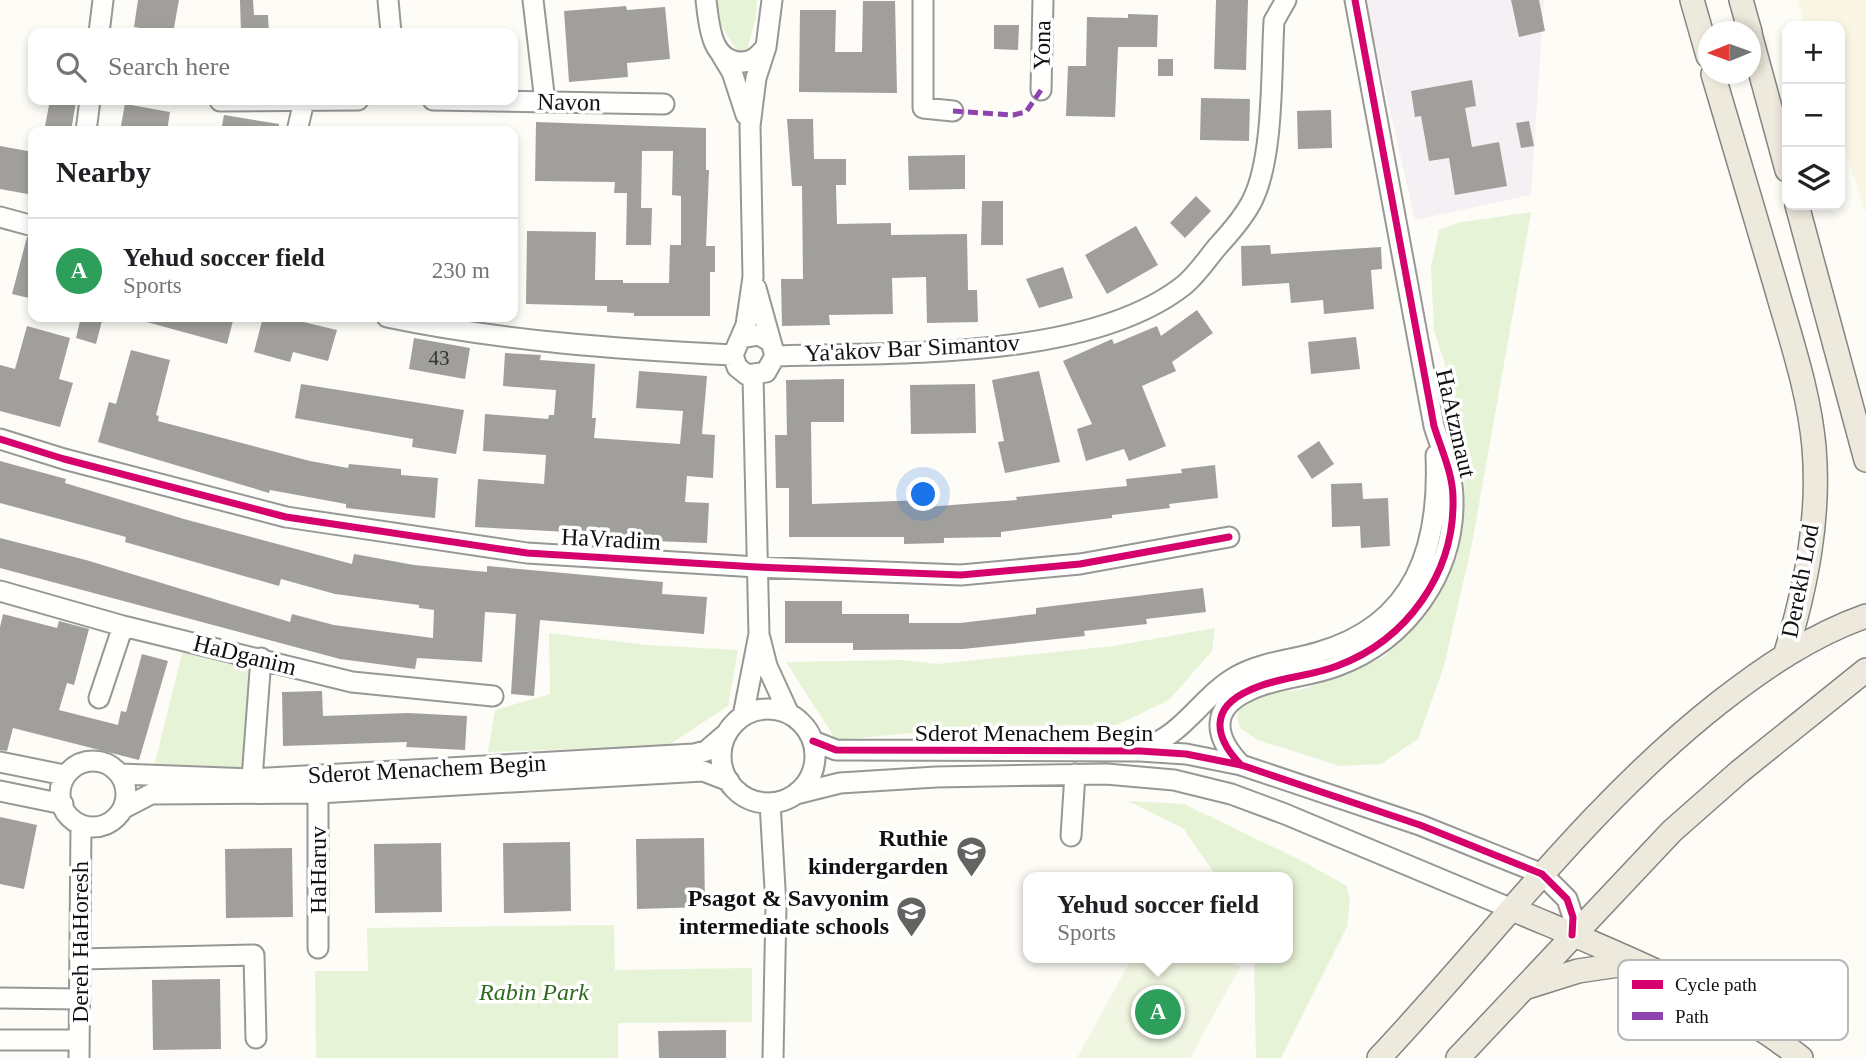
<!DOCTYPE html>
<html lang="en">
<head>
<meta charset="utf-8">
<style>
	:root { --surface:#fff; --page:#f6f6f6; --text:#202124; --muted:#757577; --line:#e0e0e0; --accent:#2563eb }
	body { margin:0; font-family:Georgia,serif; background:var(--page); color:var(--text) }
	.controls { position:absolute; right:21px; top:21px; display:grid; overflow:hidden; border-radius:14px; box-shadow:0 4px 10px #0003 }
	.controls button { width:63px; height:63px; display:grid; place-items:center; padding:0; border:0; border-bottom:2px solid var(--line); background:var(--surface); color:var(--text); font:35px sans-serif }
	.compass { position:absolute; left:1698px; top:21px; width:63px; height:63px; border-radius:50%; background:var(--surface); box-shadow:0 4px 10px #0003; rotate:269deg }
	.you { position:absolute; left:924px; top:495px; width:24px; height:24px; margin:-18px; border:5px solid #fff; border-radius:50%; background:#1a73e8; box-shadow:0 0 0 10px #1a73e833 }
	.badge { display:grid; place-items:center; width:46px; height:46px; border-radius:50%; background:var(--accent); color:#fff; font-size:23px; font-weight:700 }
	.pin { position:absolute; translate:-50% -50%; border:4px solid #fff; box-shadow:0 2px 7px #0006 }
	.popup { position:absolute; left:1023px; top:872px; width:270px; height:91px; box-sizing:border-box; display:grid; place-content:center; border-radius:14px; background:var(--surface); filter:drop-shadow(0 2px 5px #0005); font-size:23px; white-space:nowrap; color:var(--muted) }
	.popup b { font-size:26px; color:var(--text) }
	.popup::after { content:''; position:absolute; left:50%; top:100%; margin-left:-14px; border:14px solid transparent; border-top-color:var(--surface) }
	.list { margin:0; padding:0; list-style:none }
	h2 { display:flex; justify-content:space-between; align-items:center; height:91px; margin:0; padding:0 28px; font-size:30px }
	h2 small { font-size:23px; font-weight:400; color:var(--muted) }
	.list li { display:grid; grid-template-columns:46px 1fr auto; gap:21px; align-items:center; box-sizing:border-box; height:105px; padding:0 28px; border-top:2px solid var(--line) }
	.list b { display:block; font-size:26px; white-space:nowrap }
	.list p { margin:0; font-size:23px; white-space:nowrap; color:var(--muted) }
	.list em { font-size:23px; font-style:normal; color:var(--muted) }
	.icon { flex:none; width:38px; height:38px; fill:none; stroke:currentColor; stroke-width:2; stroke-linecap:round; stroke-linejoin:round }
	.map { position:relative; flex:none; width:1866px; height:1058px; overflow:hidden }
	.search { position:absolute; background:var(--surface); box-shadow:0 4px 10px #0003; left:28px; top:28px; width:490px; height:77px; display:flex; align-items:center; gap:18px; box-sizing:border-box; padding:0 24px; border-radius:14px; color:var(--muted); font-size:26px }
	.panel { position:absolute; background:var(--surface); box-shadow:0 4px 10px #0003; left:28px; top:126px; width:490px; height:196px; border-radius:14px }
	.map>svg:first-child { display:block }
	.industrial { fill:#f5f0f3 }
	.farmland { fill:#f9f7e4 }
	.green { fill:#e7f3d7 }
	.pitch { fill:#f0f6e1 }
	.building { fill:#a19f9c }
	.lines { fill:none; stroke-linecap:round; stroke-linejoin:round }
	.minor-casing { stroke:#979795; stroke-width:23 }
	.major-casing { stroke:#858482; stroke-width:26 }
	.minor { stroke:#fffffe; stroke-width:19 }
	.major { stroke:#ede9dc; stroke-width:23 }
	.quiet { stroke:#8e44ad; stroke-width:5; stroke-dasharray:10 5; stroke-linecap:butt }
	.cycleway-casing { stroke:#fff; stroke-width:11 }
	.cycleway { stroke:#d6006c; stroke-width:7 }
	.labels { text-anchor:middle; dominant-baseline:central; stroke-width:7; stroke-linejoin:round; paint-order:stroke }
	.number-label { font-size:21px; fill:#353434 }
	.street-label { font-size:24px; fill:#111; stroke:#fff }
	.poi-label { font-size:24px; font-weight:bold; fill:#111; stroke:#fff; text-anchor:end }
	.park-label { font-size:24px; font-style:italic; fill:#2f6b1f; stroke:#fff }
	.key { fill:#fff; stroke:#b8b8b8; stroke-width:2 }
	.key-label { font-size:19px; fill:#111 }
</style>
</head>
<body>
<div class="map">
<svg width="1866" height="1058" viewBox="0 0 1866 1058">
	<rect width="100%" height="100%" fill="#fdfcf7"/>
	<path class="industrial" d="M1365,0H1544L1531,195L1415,220Z"/>
	<path class="farmland" d="M1797,0H1866V215L1840,132V26H1805Z"/>
	<path class="green" d="M712,0H757L756,17L744,62L713,12Z
		M1531,212L1472,544L1444,666L1418,739L1381,764L1340,766L1258,740L1240,728L1237,717L1242,701L1260,694L1304,689L1382,658L1412,631L1457,558L1465,501L1462,443L1453,389L1434,331L1431,268L1439,230L1457,223Z
		M1215,628L1212,651L1169,700L1117,725L990,726L836,740L786,662L902,660L937,664L1114,646Z
		M549,633L647,645L738,650L728,706L667,746L488,752L495,710L550,694Z
		M183,650L256,668L248,776L154,767Z
		M1128,801L1184,804L1306,863L1347,886L1350,901L1347,927L1281,1058H1256L1254,958H1288V877H1217L1183,828Z
		M614,925L615,970L752,968V1022L618,1023V1058H316L315,971H368L367,928Z"/>
	<path class="pitch" d="M1132,958H1223L1240,967L1190,1058H1077Z"/>
	<path class="building" d="M138,0H179L173,33L134,27Z
		M240,0H253L254,15H268L269,33H241Z
		M1216,0H1248L1246,70L1214,69Z
		M1511,0H1539L1545,31L1519,37Z
		M863,1H895L897,93L799,92L800,10H836L835,52H862Z
		M626,6L627,10L665,7L670,59L627,63L628,77L569,82L564,11Z
		M1128,14L1158,15L1157,47H1118L1115,117L1066,116L1068,66H1086L1087,17L1128,18Z
		M994,25H1019L1018,50L994,49Z
		M1158,59H1173V76H1158Z
		M1472,80L1476,106L1465,108L1472,147L1499,142L1507,186L1455,195L1449,158L1429,161L1421,116L1415,117L1411,91Z
		M1201,98L1250,99L1249,141L1200,140Z
		M50,100L76,102L71,131H44Z
		M125,104L170,112L167,131H120Z
		M1331,110L1332,148L1298,149L1297,111Z
		M224,115L279,124V131H221Z
		M787,119H813L814,159H846V185H836L837,224L891,223V235L967,234L968,290H977L978,322L927,323L926,277L892,278L893,314L829,315L830,325L782,326L781,279H803L802,186H792Z
		M1529,121L1534,146L1521,148L1516,123Z
		M536,122L706,128V170H709L706,246H715V272H710V316H634V313L607,312V306L526,304L527,231L596,232L595,280H623V283H669L670,245H681V196L672,195L673,151H642L641,208H652L651,245H626L627,193H614L615,182L535,181Z
		M0,146L33,152V195L0,189Z
		M965,155V189L909,190L908,156Z
		M1196,196L1211,211L1185,238L1170,223Z
		M982,201H1003V245H981Z
		M1136,226L1158,265L1107,294L1085,255Z
		M27,237L33,238V299L12,294Z
		M1270,245L1271,254L1381,247L1382,269L1371,270L1374,309L1324,314L1323,300L1291,303L1289,283L1242,286L1241,246Z
		M1063,267L1073,298L1039,308L1026,279Z
		M1197,310L1213,333L1172,362L1176,371L1142,386L1166,446L1129,461L1124,449L1086,461L1077,429L1092,424L1063,361L1112,339L1114,344L1157,326L1161,336Z
		M81,317H103L96,344L76,338Z
		M143,317H234L227,344L143,321Z
		M263,317H282L337,330L328,361L293,352L290,362L254,352Z
		M27,326L70,338L59,379L73,383L60,427L0,411V365L15,369Z
		M1356,337L1360,369L1311,374L1308,342Z
		M414,338L470,348L465,379L409,369Z
		M131,350L170,360L156,415L159,416L158,421L310,461L348,468L349,464L401,469V475L438,478L435,518L346,508V504L270,490L269,493L98,442L109,402L116,404Z
		M505,353L541,355L540,360L595,364L592,418H596L594,438L680,444L683,411L636,408L639,371L707,376L702,434L715,435L713,478L687,476L685,502L709,503L707,543L652,541L651,544L604,540L605,534L475,527L478,479L544,484L546,455L483,451L485,414L548,419L549,415H554L556,390L503,386Z
		M1039,371L1060,462L1005,473L998,442L1004,441L992,380Z
		M844,379V422H811L812,504L925,500L926,507L1017,500L1016,497L1127,486L1126,479L1182,473L1181,469L1215,465L1218,498L1169,504L1170,508L1112,515V518L1001,532V537L944,538V543L904,544V537H789V488H776L775,435H787L786,380Z
		M301,384L464,410L456,454L412,447L413,439L295,418Z
		M975,384L976,433L911,434L910,385Z
		M1319,441L1334,464L1312,479L1297,456Z
		M0,461L66,479L65,483L184,519L352,564L354,554L414,565L487,572V566L663,582L662,594L707,597L704,634L540,620L534,696L511,694L516,614L485,612L482,662L417,658L415,669L340,659L0,568V538L86,560L290,622L292,614L334,625L433,638L434,610L419,608V605L335,594L281,579L279,586L125,542L126,537L0,503Z
		M1362,483L1363,499L1388,498L1390,546L1361,548L1360,526L1332,527L1331,484Z
		M1203,588L1206,612L1146,619L1147,624L1084,631L1085,636L963,649L853,650V643H785V601H842V614H909V623H960L1036,614V608Z
		M3,614L57,628L59,621L89,629L74,685L67,683L59,710L118,725L121,711L126,712L142,654L168,661L139,760L13,728L7,751L0,750V627Z
		M322,691L323,716L408,713L467,716L465,750L406,747L407,742L283,746L282,692Z
		M0,817L37,825L24,889L0,884Z
		M704,838L705,907L637,909L636,839Z
		M570,842L571,911L504,913L503,843Z
		M441,843L442,912L375,913L374,844Z
		M292,848L293,917L226,918L225,849Z
		M220,979L221,1049L153,1050L152,980Z
		M726,1030V1058H659L658,1031Z"/>
	<g class="lines">
		<defs>
			<path id="minor" d="M388,0L391,33
				M533,0L545,102
				M706,0C709,23 710,63 743,62C754,61 759,55 766,47L772,0
				M923,0V108L953,111
				M99,33L103,0
				M721,54L732,72L746,115
				M1041,90L1043,0
				M433,100L664,104
				M220,101L358,100
				M86,131L90,100
				M297,131L304,101
				M0,217L33,226
				M756,288L771,342
				M387,317C501,341 617,349 733,355
				M741,338L759,335L771,342L775,356L766,372L747,375L737,367L733,355L746,325L753,277L750,126L756,78L766,47
				M775,356C892,352 1087,361 1183,286C1196,276 1207,259 1218,246C1230,233 1245,216 1253,199C1274,155 1271,71 1274,21L1286,0
				M0,439L64,459L286,517L527,553L757,567L961,575L1080,564L1229,537
				M0,591L123,626L352,682L493,696
				M760,638L767,666L789,714
				M99,698L123,626
				M721 756a47 47 0 1 1 94 0a47 47 0 1 1-94 0Z
				M743,716L759,634L753,376
				M813,741L836,750L1140,751L1186,754L1241,765L1420,825L1542,874L1567,899L1573,917L1572,935
				M1140,749C1183,737 1201,696 1237,676C1263,662 1292,660 1319,652C1416,624 1440,546 1436,455
				M60 794a33 33 0 1 1 66 0a33 33 0 1 1-66 0Z
				M0,762L64,775
				M1241,765C1214,737 1209,708 1250,690C1277,677 1309,677 1337,666C1407,640 1455,573 1453,498C1453,474 1441,449 1434,426L1355,0
				M120,774L252,779L694,754L706,751L727,733
				M252,779L261,658
				M0,791L63,804
				M318,793V948
				M796,794L840,783L936,777L1106,774L1174,780L1231,794L1285,814L1512,909
				M770,803L776,906L773,1058
				M124,808L151,794L318,793L703,771L729,781
				M1071,836L1075,774
				M80,959L254,955L256,1038
				M0,998L80,999
				M0,1040H79
				M79,1058L81,825"/>
			<path id="major" d="M1692,0L1708,56
				M1741,0L1750,32
				M1750,34L1787,170
				M1713,74C1734,145 1755,216 1776,287C1791,340 1809,392 1814,447C1820,519 1806,587 1785,656
				M1797,205L1866,460
				M1512,909C1611,951 1716,990 1801,1058
				M1527,987L1578,971L1632,963
				M1379,1058C1492,938 1590,804 1720,702C1765,667 1812,635 1866,616
				M1458,1058L1672,831L1739,772L1866,670"/>
		</defs>
		<use href="#minor" class="minor-casing"/>
		<use href="#major" class="major-casing"/>
		<use href="#minor" class="minor"/>
		<use href="#major" class="major"/>
		<path class="quiet" d="M953,111L1013,115L1026,112L1041,90"/>
		<defs>
			<path id="cycleway" d="M0,439L64,459L286,517L527,553L757,567L961,575L1080,564L1229,537
				M813,741L836,750L1140,751L1186,754L1241,765L1420,825L1542,874L1567,899L1573,917L1572,935
				M1241,765C1214,737 1209,708 1250,690C1277,677 1309,677 1337,666C1407,640 1455,573 1453,498C1453,474 1441,449 1434,426L1355,0"/>
		</defs>
		<use href="#cycleway" class="cycleway-casing"/>
		<use href="#cycleway" class="cycleway"/>
	</g>
	<defs>
		<symbol id="school-pin" viewBox="-11 -11 22 30"><path d="M0 17L-7.5 6A9.5 9.5 0 1 1 7.5 6Z" fill="#646362" stroke="#fff"/><path d="M0-5L7-2L0 1L-7-2ZM-4 1L0 2.5L4 1V4Q0 6-4 4Z" fill="#fff"/></symbol>
	</defs>
	<g fill-rule="evenodd">
		<use href="#school-pin" x="954" y="834" width="35" height="47"/>
		<use href="#school-pin" x="894" y="894" width="35" height="47"/>
	</g>
	<g class="labels">
		<g class="number-label">
			<text x="439" y="358">43</text>
		</g>
		<g class="street-label">
			<text transform="translate(1042 45) rotate(-89)">Yona</text>
			<text transform="translate(569 102) rotate(1)">Navon</text>
			<text transform="translate(912 348) rotate(-3)">Ya'akov Bar Simantov</text>
			<text transform="translate(1456 423) rotate(77)">HaAtzmaut</text>
			<text transform="translate(611 539) rotate(3)">HaVradim</text>
			<text transform="translate(1800 581) rotate(-79)">Derekh Lod</text>
			<text transform="translate(245 655) rotate(14)">HaDganim</text>
			<text x="1034" y="733">Sderot Menachem Begin</text>
			<text transform="translate(427 769) rotate(-3)">Sderot Menachem Begin</text>
			<text transform="translate(318 870) rotate(-90)">HaHaruv</text>
			<text transform="translate(80 942) rotate(-90)">Dereh HaHoresh</text>
		</g>
		<g class="poi-label">
			<text x="948" y="838">Ruthie<tspan x="948" dy="28">kindergarden</tspan></text>
			<text x="889" y="898">Psagot &amp; Savyonim<tspan x="889" dy="28">intermediate schools</tspan></text>
		</g>
		<g class="park-label">
			<text x="534" y="992">Rabin Park</text>
		</g>
	</g>
	<rect x="1618" y="960" width="230" height="80" rx="10" class="key"/>
	<rect x="1632" y="980" width="31" height="9" fill="#d6006c"/>
	<rect x="1632" y="1012" width="31" height="8" fill="#8e44ad"/>
	<g class="key-label">
		<text x="1675" y="991">Cycle path</text>
		<text x="1675" y="1023">Path</text>
	</g>
</svg>
<div class="controls">
<button>+</button>
<button>−</button>
<button><svg class="icon" aria-label="layers" viewBox="0 0 24 24"><path d="M12 4l9 5-9 5-9-5zM3 14l9 5 9-5"/></svg></button>
</div>
<svg class="compass" viewBox="-18 -18 36 36"><path d="M0-13l5 13h-10z" fill="#e53935"/><path d="M0 13l5-13h-10z" fill="#757577"/></svg>
<div class="you"></div>
<div class="pin badge" style="left:1158px;top:1012px;background:#2e9e5b">A</div>
<div class="popup"><b>Yehud soccer field</b>Sports</div>
<div class="search"><svg class="icon" aria-label="search" viewBox="0 0 24 24"><circle cx="10" cy="10" r="6"/><path d="M15 15l6 6"/></svg>Search here</div>
<section class="panel">
<h2>Nearby<small></small></h2>
<ul class="list">
<li><span class="badge" style="background:#2e9e5b">A</span><div><b>Yehud soccer field</b><p>Sports</p></div><em>230 m</em></li>
</ul>
</section>
</div>
</body>
</html>
